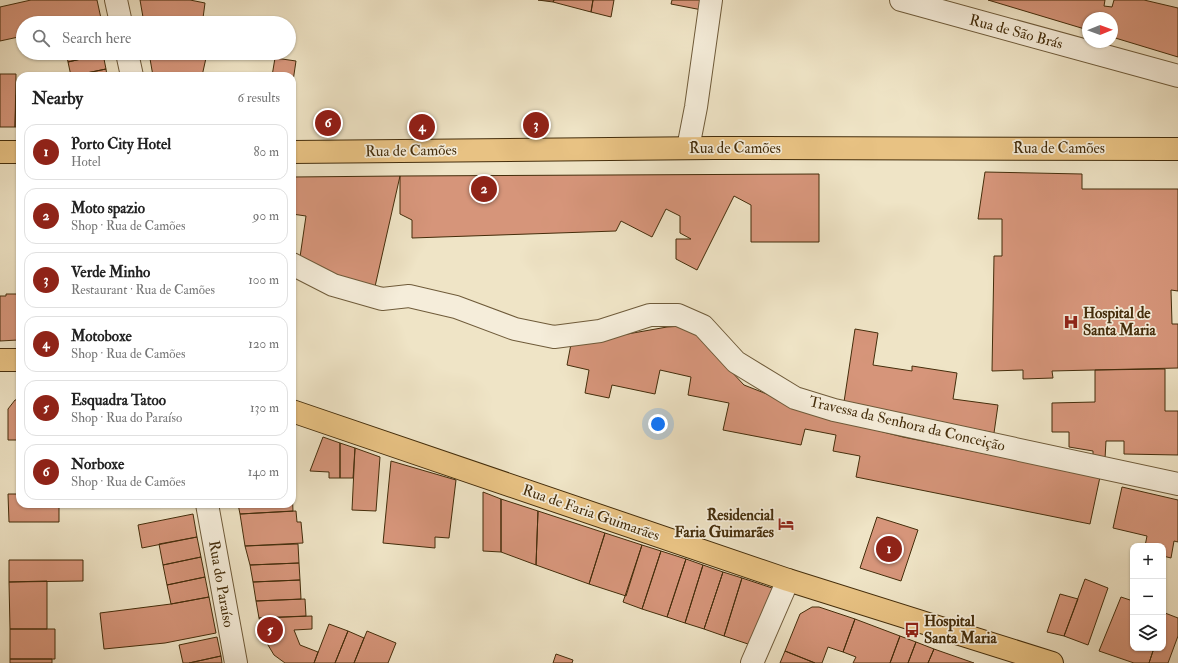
<!DOCTYPE html>
<html lang="en">
<head>
<meta charset="utf-8">
<style>
	:root { --surface:#fff; --page:#f2f2f2; --text:#222; --muted:#767676; --line:#e0e0e0; --accent:#8f2418 }
	body { margin:0; font-family:"IM FELL Double Pica",serif; background:var(--page); color:var(--text) }
	.controls { position:absolute; right:12px; bottom:12px; display:grid; overflow:hidden; border-radius:8px; box-shadow:0 1px 3px #0004 }
	.controls button { width:36px; height:36px; display:grid; place-items:center; padding:0; border:0; border-bottom:1px solid var(--line); background:var(--surface); color:var(--text); font:20px sans-serif }
	.compass { position:absolute; left:1082px; top:12px; width:36px; height:36px; border-radius:50%; background:var(--surface); box-shadow:0 1px 3px #0004; rotate:89deg }
	.you { position:absolute; left:658px; top:424px; width:14px; height:14px; margin:-10px; border:3px solid #fff; border-radius:50%; background:#1a73e8; box-shadow:0 0 0 6px #1a73e833 }
	.badge { display:grid; place-items:center; width:26px; height:26px; border-radius:50%; background:var(--accent); color:#fff; font-size:13px; font-weight:700 }
	.pin { position:absolute; translate:-50% -50%; border:2px solid #fff; box-shadow:0 1px 4px #0006 }
	.list { margin:0; padding:0; list-style:none }
	h2 { display:flex; justify-content:space-between; align-items:center; height:52px; margin:0; padding:0 16px; font-size:17px }
	h2 small { font-size:13px; font-weight:400; color:var(--muted) }
	.list li { display:grid; grid-template-columns:26px 1fr auto; gap:12px; align-items:center; box-sizing:border-box; height:56px; margin:0 8px 8px; padding:0 8px; border:1px solid var(--line); border-radius:12px }
	.list b { display:block; font-size:15px; white-space:nowrap }
	.list p { margin:0; font-size:13px; white-space:nowrap; color:var(--muted) }
	.list em { font-size:13px; font-style:normal; color:var(--muted) }
	.icon { flex:none; width:22px; height:22px; fill:none; stroke:currentColor; stroke-width:2; stroke-linecap:round; stroke-linejoin:round }
	.map { position:relative; flex:none; width:1178px; height:663px; overflow:hidden }
	.search { position:absolute; background:var(--surface); box-shadow:0 1px 3px #0004; left:16px; top:16px; width:280px; height:44px; display:flex; align-items:center; gap:10px; box-sizing:border-box; padding:0 14px; border-radius:22px; color:var(--muted); font-size:15px }
	.panel { position:absolute; background:var(--surface); box-shadow:0 1px 3px #0004; left:16px; top:72px; width:280px; height:436px; border-radius:12px }
	.map>svg:first-child { display:block }
	.building { fill:#d6957a; stroke:#442d0b }
	.lines { fill:none; stroke-linecap:round; stroke-linejoin:round }
	.minor-casing { stroke:#6f5b3a; stroke-width:24 }
	.major-casing { stroke:#442d0b; stroke-width:24 }
	.minor { stroke:#f5edda; stroke-width:22 }
	.major { stroke:#e8c283; stroke-width:22 }
	.labels { text-anchor:middle; dominant-baseline:central; stroke-width:3.5; stroke-linejoin:round; paint-order:stroke }
	.street-label { font-size:15px; fill:#442d0b; stroke:#f5edda }
	.poi-label { font-size:15px; font-weight:bold; fill:#442d0b; stroke:#f5edda; text-anchor:start }
</style>
</head>
<body>
<div class="map">
<svg width="1178" height="663" viewBox="0 0 1178 663">
	<rect width="100%" height="100%" fill="#efe4c6"/>
	<filter id="stains"><feTurbulence type="fractalNoise" baseFrequency=".005" numOctaves="4"/><feColorMatrix values="0 0 0 0 .2 0 0 0 0 .09 0 0 0 0 .02 0 0 0 .5 -.17"/></filter>
	<radialGradient id="worn" r=".72"><stop offset=".6" stop-color="#630" stop-opacity="0"/><stop offset="1" stop-color="#630" stop-opacity=".3"/></radialGradient>
	<path class="building" d="M31,0H97L102,23H23V36L0,41V7Z
		M140,0H190L205,3L203,18L208,21V23H144Z
		M538,0H554L553,2Z
		M554,0H593L591,12L553,2Z
		M593,0H614L611,17L591,12Z
		M672,0H704L702,10L671,4Z
		M988,0H1105L1104,6L1112,7L1114,0H1144L1178,8V57L1112,37V18H1088V30Z
		M66,53H103V54L68,62Z
		M149,53H204L206,58L202,76H153Z
		M177,53H204L206,58Z
		M103,54L106,69L71,76L68,62Z
		M275,58L296,61L292,88V76H272Z
		M106,69L107,76H73Z
		M0,74H16L15,127H0Z
		M16,95H20V127H15Z
		M985,172L1082,174V189H1178V291L1171,290L1172,324H1178V368L1052,371L1053,378L1023,379V370L992,371L994,256H1002V219H978Z
		M819,174V242H751V205L734,196L697,270L676,259V239H691L680,233V216L666,209L652,237L621,221L616,231L412,238V220L400,214V176Z
		M400,176L374,291L299,264L306,216L292,214V177Z
		M6,294H18V340L0,341V296H6Z
		M18,294H20V340H18Z
		M684,326L699,337L744,385L825,417L903,437L1100,477L1090,524L856,477L860,456L833,451L836,435L805,429L801,445L723,430L729,403L688,395L691,377L660,370L655,394L612,385L609,398L585,393L589,370L567,365L571,344L667,327Z
		M855,329L878,333L873,365L912,371V366L957,373L953,399L998,405L994,433L844,402Z
		M1165,369V411H1178V455L1124,454V441H1106L1105,459L1093,456V451L1069,447V432H1052V403L1095,402V370Z
		M20,399V440H8V409L15,400Z
		M323,437L340,443V478H329V472L310,471Z
		M340,443L355,448L353,478H340Z
		M355,448L380,457L376,511L352,510Z
		M391,461L456,480L449,538L435,537V548L383,543Z
		M1122,487L1178,500V542L1174,541L1171,558L1163,556V546H1145L1147,536L1113,528Z
		M292,488L293,511L240,514L238,504H292Z
		M483,492L501,499V552L483,551Z
		M8,494H20V504H59V522H9Z
		M501,499L538,511L536,565L501,552Z
		M296,511L297,522H301L303,543L245,546L240,514Z
		M538,511L605,533L589,584L536,565Z
		M193,514L197,537L142,548L138,525Z
		M877,517L918,530L901,581L860,568Z
		M605,533L642,545L626,596L589,584Z
		M197,537L201,557L163,565L159,544Z
		M298,544L299,563L250,565L245,546Z
		M642,545L661,551L642,609L623,602Z
		M661,551L686,559L667,617L642,609Z
		M201,557L205,577L167,585L163,565Z
		M686,559L703,565L685,623L667,617Z
		M9,560H83V581L9,582Z
		M299,563L300,580L253,582L250,565Z
		M703,565L723,572L704,629L685,623Z
		M723,572L742,578L724,636L704,629Z
		M205,577L209,597L171,604L167,585Z
		M742,578L775,589L751,645L724,636Z
		M1085,579L1108,588L1088,645L1064,636Z
		M300,580L301,599L256,601L253,582Z
		M47,581V629H10L9,582Z
		M1060,594L1078,599L1064,636L1047,632Z
		M209,597L216,633L165,643L104,649L100,613L171,604Z
		M1121,597L1133,601V648H1154L1149,663H1134L1099,651Z
		M305,599L306,616L259,618L256,601Z
		M812,607H819L855,619L843,652L828,647L822,663H815L785,651L800,614Z
		M1165,613L1178,618V636L1168,663H1149L1154,648H1163V620Z
		M312,616V629L294,630L300,645L318,652L314,663H285L274,655L265,640L259,618Z
		M855,619L900,636L890,663H853L856,657L843,652Z
		M329,624L348,631L335,663H314Z
		M10,629H55V659H10Z
		M348,631L364,638L354,663H335Z
		M367,631L396,643L388,663H354Z
		M900,636L916,642L908,663H890Z
		M217,637L221,656L189,663H183L179,645Z
		M916,642L934,649L928,663H908Z
		M934,649L974,663H928Z
		M785,651L815,663H780Z
		M556,654L573,660L572,663H553Z
		M221,656L222,663H189Z
		M10,659H52V663H10Z"/>
	<g class="lines">
		<defs>
			<path id="minor" d="M116,0L121,23
				M901,0L1178,76
				M127,53L132,76
				M688,148L696,107L711,0
				M292,264L333,285L382,299L409,296L456,307L515,329L554,337L600,331L650,315H678L703,326L736,362L795,398L834,410L1178,484
				M207,504L236,663
				M752,663L788,580"/>
			<path id="major" d="M0,152H20
				M292,152L713,148L1178,149
				M0,360H20
				M292,411L788,580L1052,663"/>
		</defs>
		<use href="#minor" class="minor-casing"/>
		<use href="#major" class="major-casing"/>
		<use href="#minor" class="minor"/>
		<use href="#major" class="major"/>
	</g>
	<defs>
		<symbol id="hospital-bare" viewBox="-9 -9 18 18"><path d="M-5-5h3v3.5h4V-5h3V5h-3V1.5h-4V5h-3Z" fill="#8f2418" stroke="#f5edda" stroke-width="2.5" paint-order="stroke"/></symbol>
		<symbol id="hotel-bare" viewBox="-9 -9 18 18"><path d="M-6-4.5h1.5V1H6V5H4.5V3h-9V5H-6ZM-4 0a1.8 1.8 0 1 1 3.6 0ZM.5 0V-2.5h3Q6-2.5 6 0Z" fill="#8f2418" stroke="#f5edda" stroke-width="2.5" paint-order="stroke"/></symbol>
		<symbol id="bus-bare" viewBox="-9 -9 18 18"><path d="M-5-6H5V4H4V6H2V4H-2V6H-4V4H-5ZM-3.5-4V0h7V-4ZM-3.5 1.2v1.5H-2V1.2ZM2 1.2v1.5H3.5V1.2Z" fill="#8f2418" stroke="#f5edda" stroke-width="2.5" paint-order="stroke"/></symbol>
	</defs>
	<g fill-rule="evenodd">
		<use href="#hospital-bare" x="1060" y="311" width="22" height="22"/>
		<use href="#hotel-bare" x="775" y="513" width="22" height="22"/>
		<use href="#bus-bare" x="901" y="619" width="22" height="22"/>
	</g>
	<g class="labels">
		<g class="street-label">
			<text transform="translate(1016 32) rotate(15)">Rua de São Brás</text>
			<text x="735" y="148">Rua de Camões</text>
			<text x="1059" y="148">Rua de Camões</text>
			<text transform="translate(411 151) rotate(-1)">Rua de Camões</text>
			<text transform="translate(907 424) rotate(13)">Travessa da Senhora da Conceição</text>
			<text transform="translate(591 513) rotate(19)">Rua de Faria Guimarães</text>
			<text transform="translate(221 584) rotate(80)">Rua do Paraíso</text>
		</g>
		<g class="poi-label">
			<text x="1083" y="313">Hospital de<tspan x="1083" dy="17">Santa Maria</tspan></text>
			<text x="774" y="515" text-anchor="end">Residencial<tspan x="774" dy="17">Faria Guimarães</tspan></text>
			<text x="924" y="621">Hospital<tspan x="924" dy="17">Santa Maria</tspan></text>
		</g>
	</g>
	<rect width="100%" height="100%" filter="url(#stains)"/>
	<rect width="100%" height="100%" fill="url(#worn)"/>
</svg>
<div class="controls">
<button>+</button>
<button>−</button>
<button><svg class="icon" aria-label="layers" viewBox="0 0 24 24"><path d="M12 4l9 5-9 5-9-5zM3 14l9 5 9-5"/></svg></button>
</div>
<svg class="compass" viewBox="-18 -18 36 36"><path d="M0-13l5 13h-10z" fill="#e53935"/><path d="M0 13l5-13h-10z" fill="#767676"/></svg>
<div class="you"></div>
<div class="pin badge" style="left:889px;top:549px">1</div>
<div class="pin badge" style="left:484px;top:189px">2</div>
<div class="pin badge" style="left:536px;top:125px">3</div>
<div class="pin badge" style="left:422px;top:127px">4</div>
<div class="pin badge" style="left:270px;top:630px">5</div>
<div class="pin badge" style="left:328px;top:123px">6</div>
<div class="search"><svg class="icon" aria-label="search" viewBox="0 0 24 24"><circle cx="10" cy="10" r="6"/><path d="M15 15l6 6"/></svg>Search here</div>
<section class="panel">
<h2>Nearby<small>6 results</small></h2>
<ul class="list">
<li><span class="badge">1</span><div><b>Porto City Hotel</b><p>Hotel</p></div><em>80 m</em></li>
<li><span class="badge">2</span><div><b>Moto spazio</b><p>Shop · Rua de Camões</p></div><em>90 m</em></li>
<li><span class="badge">3</span><div><b>Verde Minho</b><p>Restaurant · Rua de Camões</p></div><em>100 m</em></li>
<li><span class="badge">4</span><div><b>Motoboxe</b><p>Shop · Rua de Camões</p></div><em>120 m</em></li>
<li><span class="badge">5</span><div><b>Esquadra Tatoo</b><p>Shop · Rua do Paraíso</p></div><em>130 m</em></li>
<li><span class="badge">6</span><div><b>Norboxe</b><p>Shop · Rua de Camões</p></div><em>140 m</em></li>
</ul>
</section>
</div>
</body>
</html>
